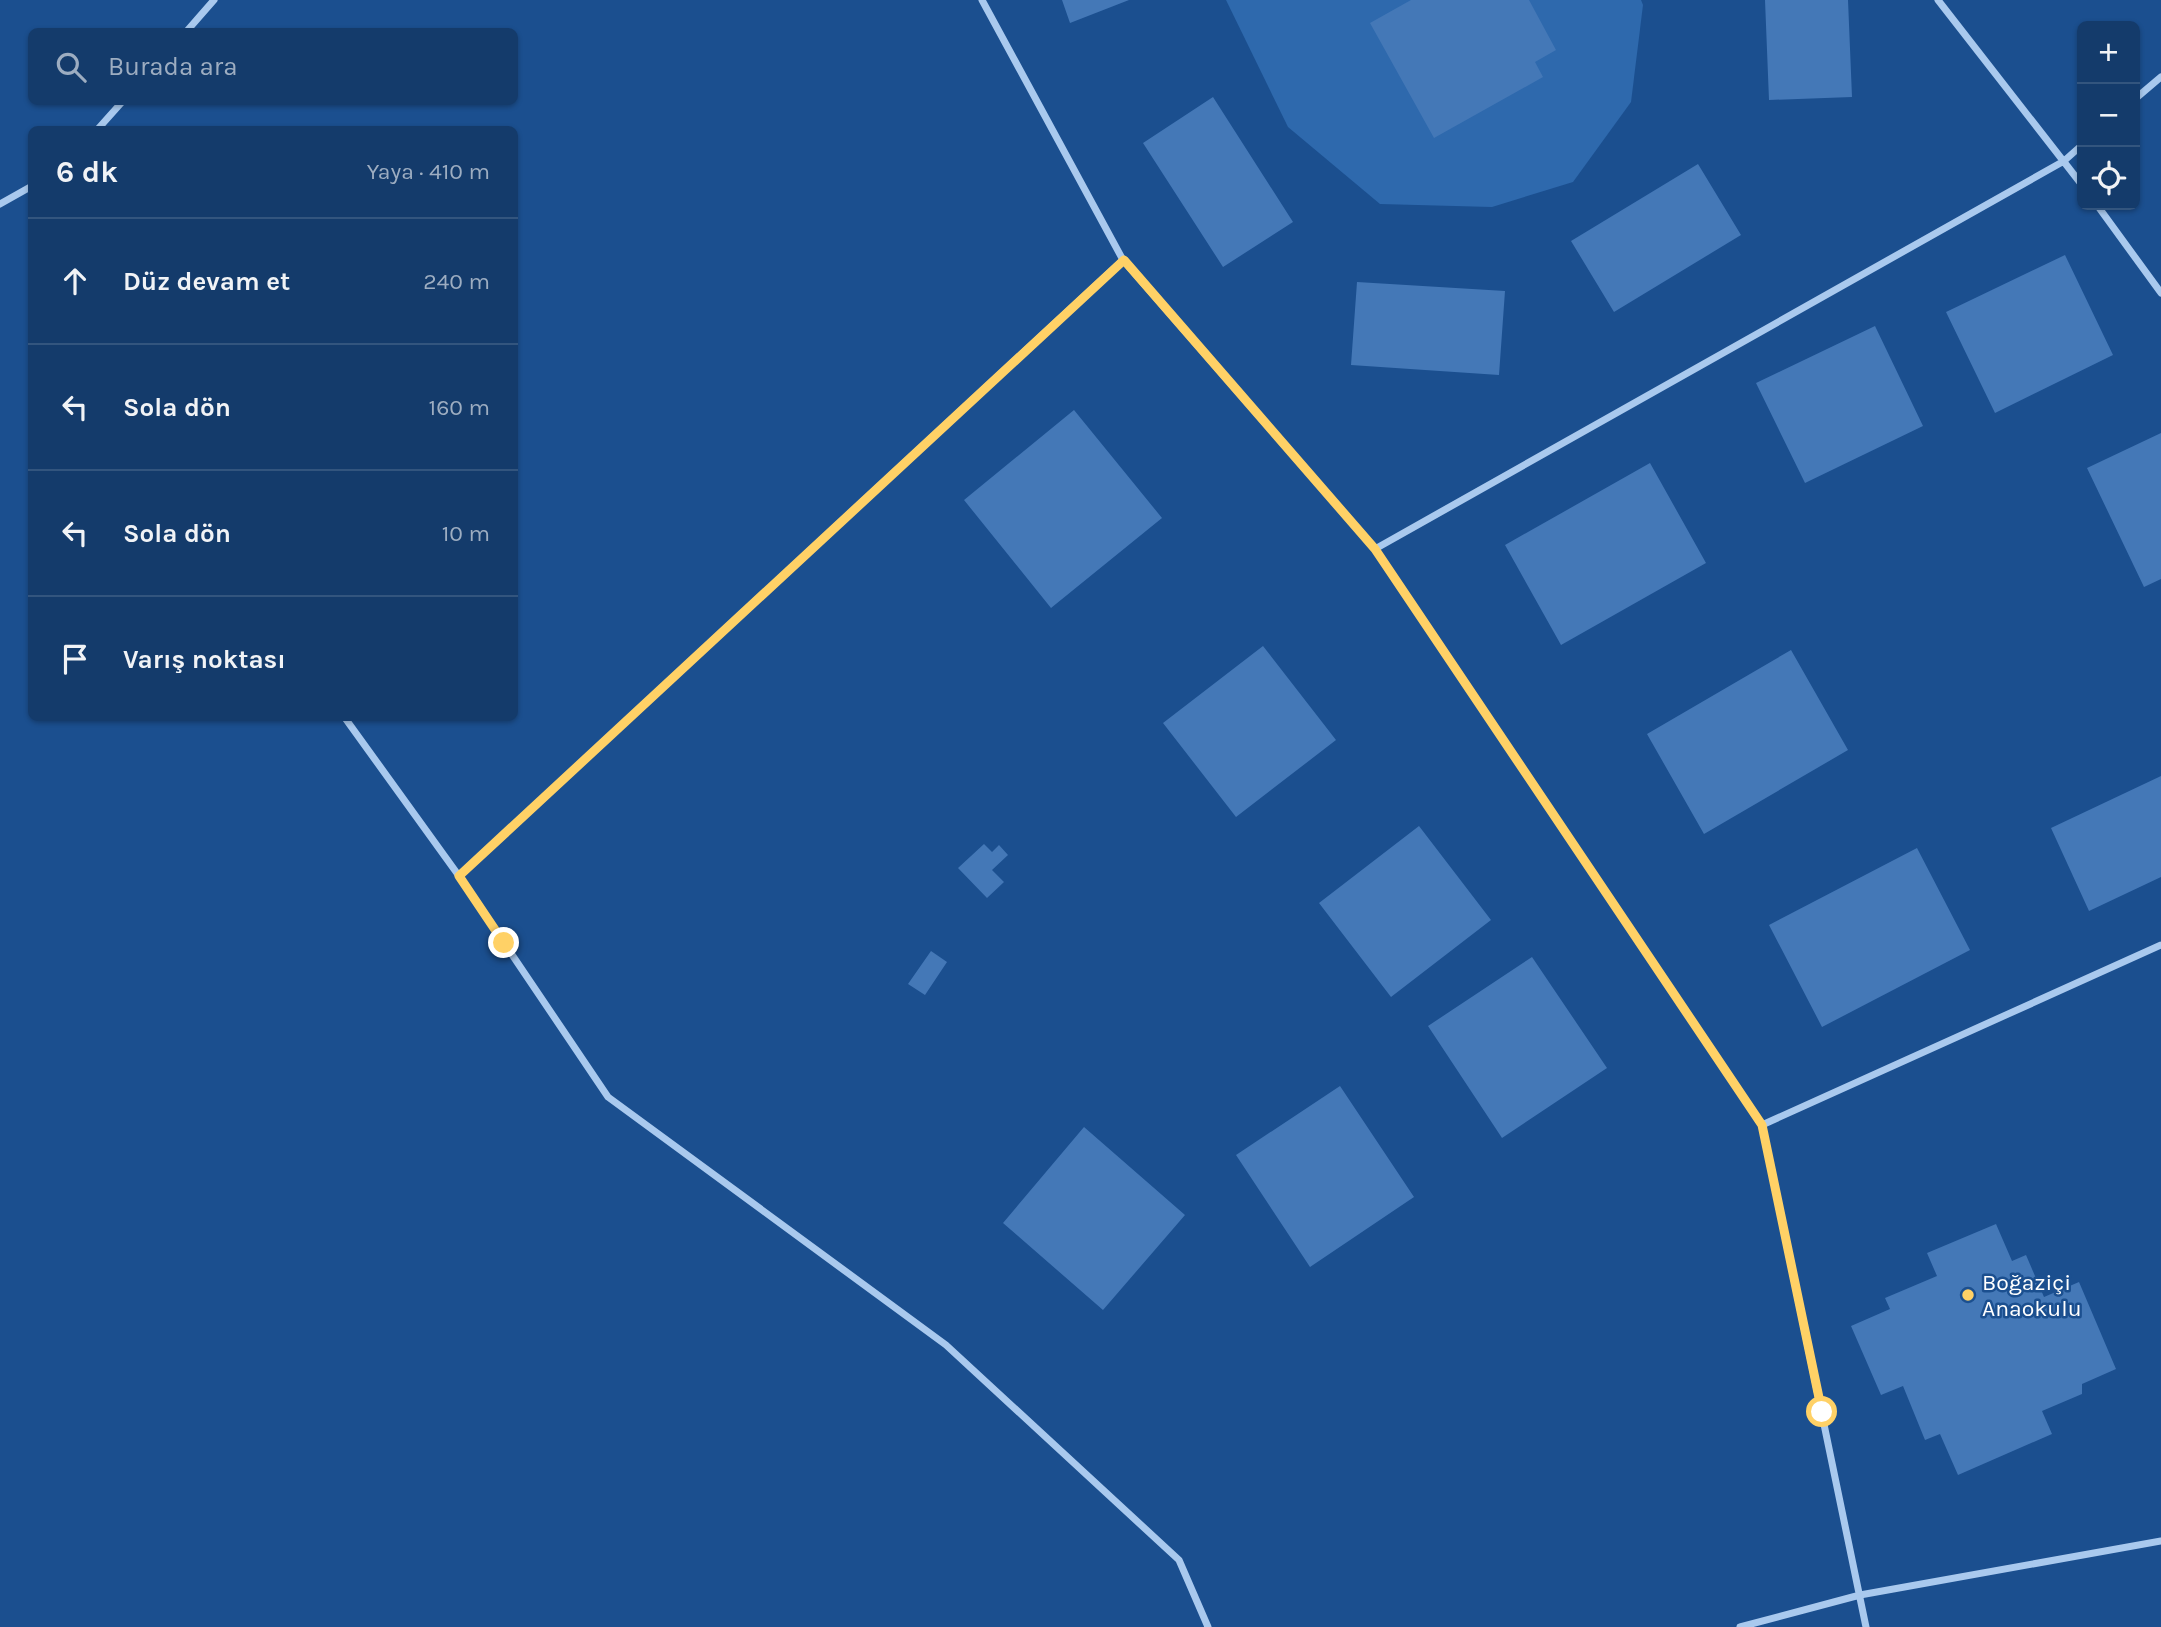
<!DOCTYPE html>
<html lang="tr">
<head>
<meta charset="utf-8">
<style>
	:root { --surface:#143b6b; --page:#1d4271; --text:#f1f3f6; --muted:#9dadc1; --line:#33557e }
	body { margin:0; font-family:Karla,sans-serif; background:var(--page); color:var(--text) }
	.controls { position:absolute; right:21px; top:21px; display:grid; overflow:hidden; border-radius:10px; box-shadow:0 2px 5px #0004 }
	.controls button { width:63px; height:63px; display:grid; place-items:center; padding:0; border:0; border-bottom:2px solid var(--line); background:var(--surface); color:var(--text); font:35px sans-serif }
	.stop { position:absolute; width:21px; height:21px; margin:-16px; border:5px solid #ffd166; border-radius:50%; background:#fff }
	.stop.end { background:#ffd166; border-color:#fff; box-shadow:0 2px 7px #0008 }
	.list { margin:0; padding:0; list-style:none }
	h2 { display:flex; justify-content:space-between; align-items:center; height:91px; margin:0; padding:0 28px; font-size:30px }
	h2 small { font-size:23px; font-weight:400; color:var(--muted) }
	.list li { display:grid; grid-template-columns:46px 1fr auto; gap:21px; align-items:center; box-sizing:border-box; height:126px; padding:0 28px; border-top:2px solid var(--line) }
	.list b { display:block; font-size:26px; white-space:nowrap }
	.list em { font-size:23px; font-style:normal; color:var(--muted) }
	.icon { flex:none; width:38px; height:38px; fill:none; stroke:currentColor; stroke-width:2; stroke-linecap:round; stroke-linejoin:round }
	.map { position:relative; flex:none; width:2161px; height:1627px; overflow:hidden }
	.search { position:absolute; background:var(--surface); box-shadow:0 2px 5px #0004; left:28px; top:28px; width:490px; height:77px; display:flex; align-items:center; gap:18px; box-sizing:border-box; padding:0 24px; border-radius:10px; color:var(--muted); font-size:26px }
	.panel { position:absolute; background:var(--surface); box-shadow:0 2px 5px #0004; left:28px; top:126px; width:490px; height:595px; border-radius:10px }
	.map>svg:first-child { display:block }
	.green { fill:#2e69ad }
	.building { fill:#4478b7 }
	.lines { fill:none; stroke-linecap:round; stroke-linejoin:round }
	.minor { stroke:#a9c9ee; stroke-width:7 }
	.route { stroke:#ffd166; stroke-width:9 }
	.poi-dot { fill:#ffd166; stroke:#1b4f8f; stroke-width:2.5 }
	.labels { text-anchor:middle; dominant-baseline:central; stroke-width:5; stroke-linejoin:round; paint-order:stroke }
	.poi-label { font-size:23px; fill:#fff; stroke:#1b4f8f; text-anchor:start }
</style>
</head>
<body>
<div class="map">
<svg width="2161" height="1627" viewBox="0 0 2161 1627">
	<rect width="100%" height="100%" fill="#1b4f8f"/>
	<path class="green" d="M1226,0H1641L1643,5L1631,102L1573,182L1492,207L1380,204L1288,127Z"/>
	<path class="building" d="M1062,0H1129L1070,23Z
		M1411,0H1529L1556,50L1535,62L1543,77L1434,138L1370,23Z
		M1765,0H1848L1852,97L1769,100Z
		M1213,97L1293,222L1223,267L1143,143Z
		M1698,164L1741,235L1614,312L1571,241Z
		M2065,255L2113,355L1995,413L1946,312Z
		M1357,282L1505,291L1499,375L1351,365Z
		M1875,326L1923,426L1805,483L1756,383Z
		M1074,410L1162,518L1051,608L964,500Z
		M2161,433V579L2144,587L2087,468Z
		M1650,463L1706,563L1561,645L1505,545Z
		M1263,646L1336,740L1236,817L1163,723Z
		M1791,650L1848,750L1704,834L1647,734Z
		M2161,776V877L2089,911L2051,828Z
		M1419,826L1491,920L1391,997L1319,903Z
		M984,844L992,852L999,845L1008,855L992,870L1004,882L987,898L958,868Z
		M1917,848L1970,950L1822,1027L1769,925Z
		M931,951L947,962L925,995L908,984Z
		M1532,957L1607,1068L1502,1138L1428,1026Z
		M1340,1086L1414,1197L1310,1267L1236,1155Z
		M1084,1127L1185,1215L1103,1310L1003,1223Z
		M1996,1224L2012,1261L2026,1255L2044,1297L2079,1282L2116,1369L2082,1384V1394L2042,1411L2052,1434L1958,1475L1940,1434L1925,1440L1903,1386L1881,1395L1851,1326L1890,1309L1885,1298L1937,1276L1927,1253Z"/>
	<g class="lines">
		<path class="minor" d="M982,0L1123,260L1375,549
			M1938,0L2082,185
			M186,32L214,0
			M2135,99L2161,77
			M97,130L122,102
			M2082,145L2064,161L1375,549L1762,1125L2161,945
			M0,204L32,186
			M2097,205L2161,293
			M345,718L459,876L608,1097L946,1345L1179,1560L1208,1627
			M459,876L1123,260
			M1762,1125L1866,1627
			M1740,1627L1860,1595L2161,1541"/>
	</g>
	<g class="lines">
		<path class="route" d="M504,943L459,876L1124,260L1375,549L1762,1125L1822,1412"/>
	</g>
	<circle class="poi-dot" cx="1968" cy="1295" r="7"/>
	<g class="labels">
		<g class="poi-label">
			<text x="1982" y="1282">Boğaziçi<tspan x="1982" dy="26">Anaokulu</tspan></text>
		</g>
	</g>
</svg>
<div class="controls">
<button>+</button>
<button>−</button>
<button><svg class="icon" aria-label="locate" viewBox="0 0 24 24"><circle cx="12" cy="12" r="6"/><path d="M12 2v4M12 18v4M2 12h4M18 12h4"/></svg></button>
</div>
<div class="stop" style="left:1822px;top:1412px"></div>
<div class="stop end" style="left:504px;top:943px"></div>
<div class="search"><svg class="icon" aria-label="search" viewBox="0 0 24 24"><circle cx="10" cy="10" r="6"/><path d="M15 15l6 6"/></svg>Burada ara</div>
<section class="panel">
<h2>6 dk<small>Yaya · 410 m</small></h2>
<ul class="list">
<li><svg class="icon" aria-label="ahead" viewBox="0 0 24 24"><path d="M12 20V5M6 11l6-6 6 6"/></svg><div><b>Düz devam et</b></div><em>240 m</em></li>
<li><svg class="icon" aria-label="left" viewBox="0 0 24 24"><path d="M17 20v-9H6M10 6l-5 5 5 5"/></svg><div><b>Sola dön</b></div><em>160 m</em></li>
<li><svg class="icon" aria-label="left" viewBox="0 0 24 24"><path d="M17 20v-9H6M10 6l-5 5 5 5"/></svg><div><b>Sola dön</b></div><em>10 m</em></li>
<li><svg class="icon" aria-label="arrive" viewBox="0 0 24 24"><path d="M6 21V4h12l-3 4 3 4H6"/></svg><div><b>Varış noktası</b></div></li>
</ul>
</section>
</div>
</body>
</html>
